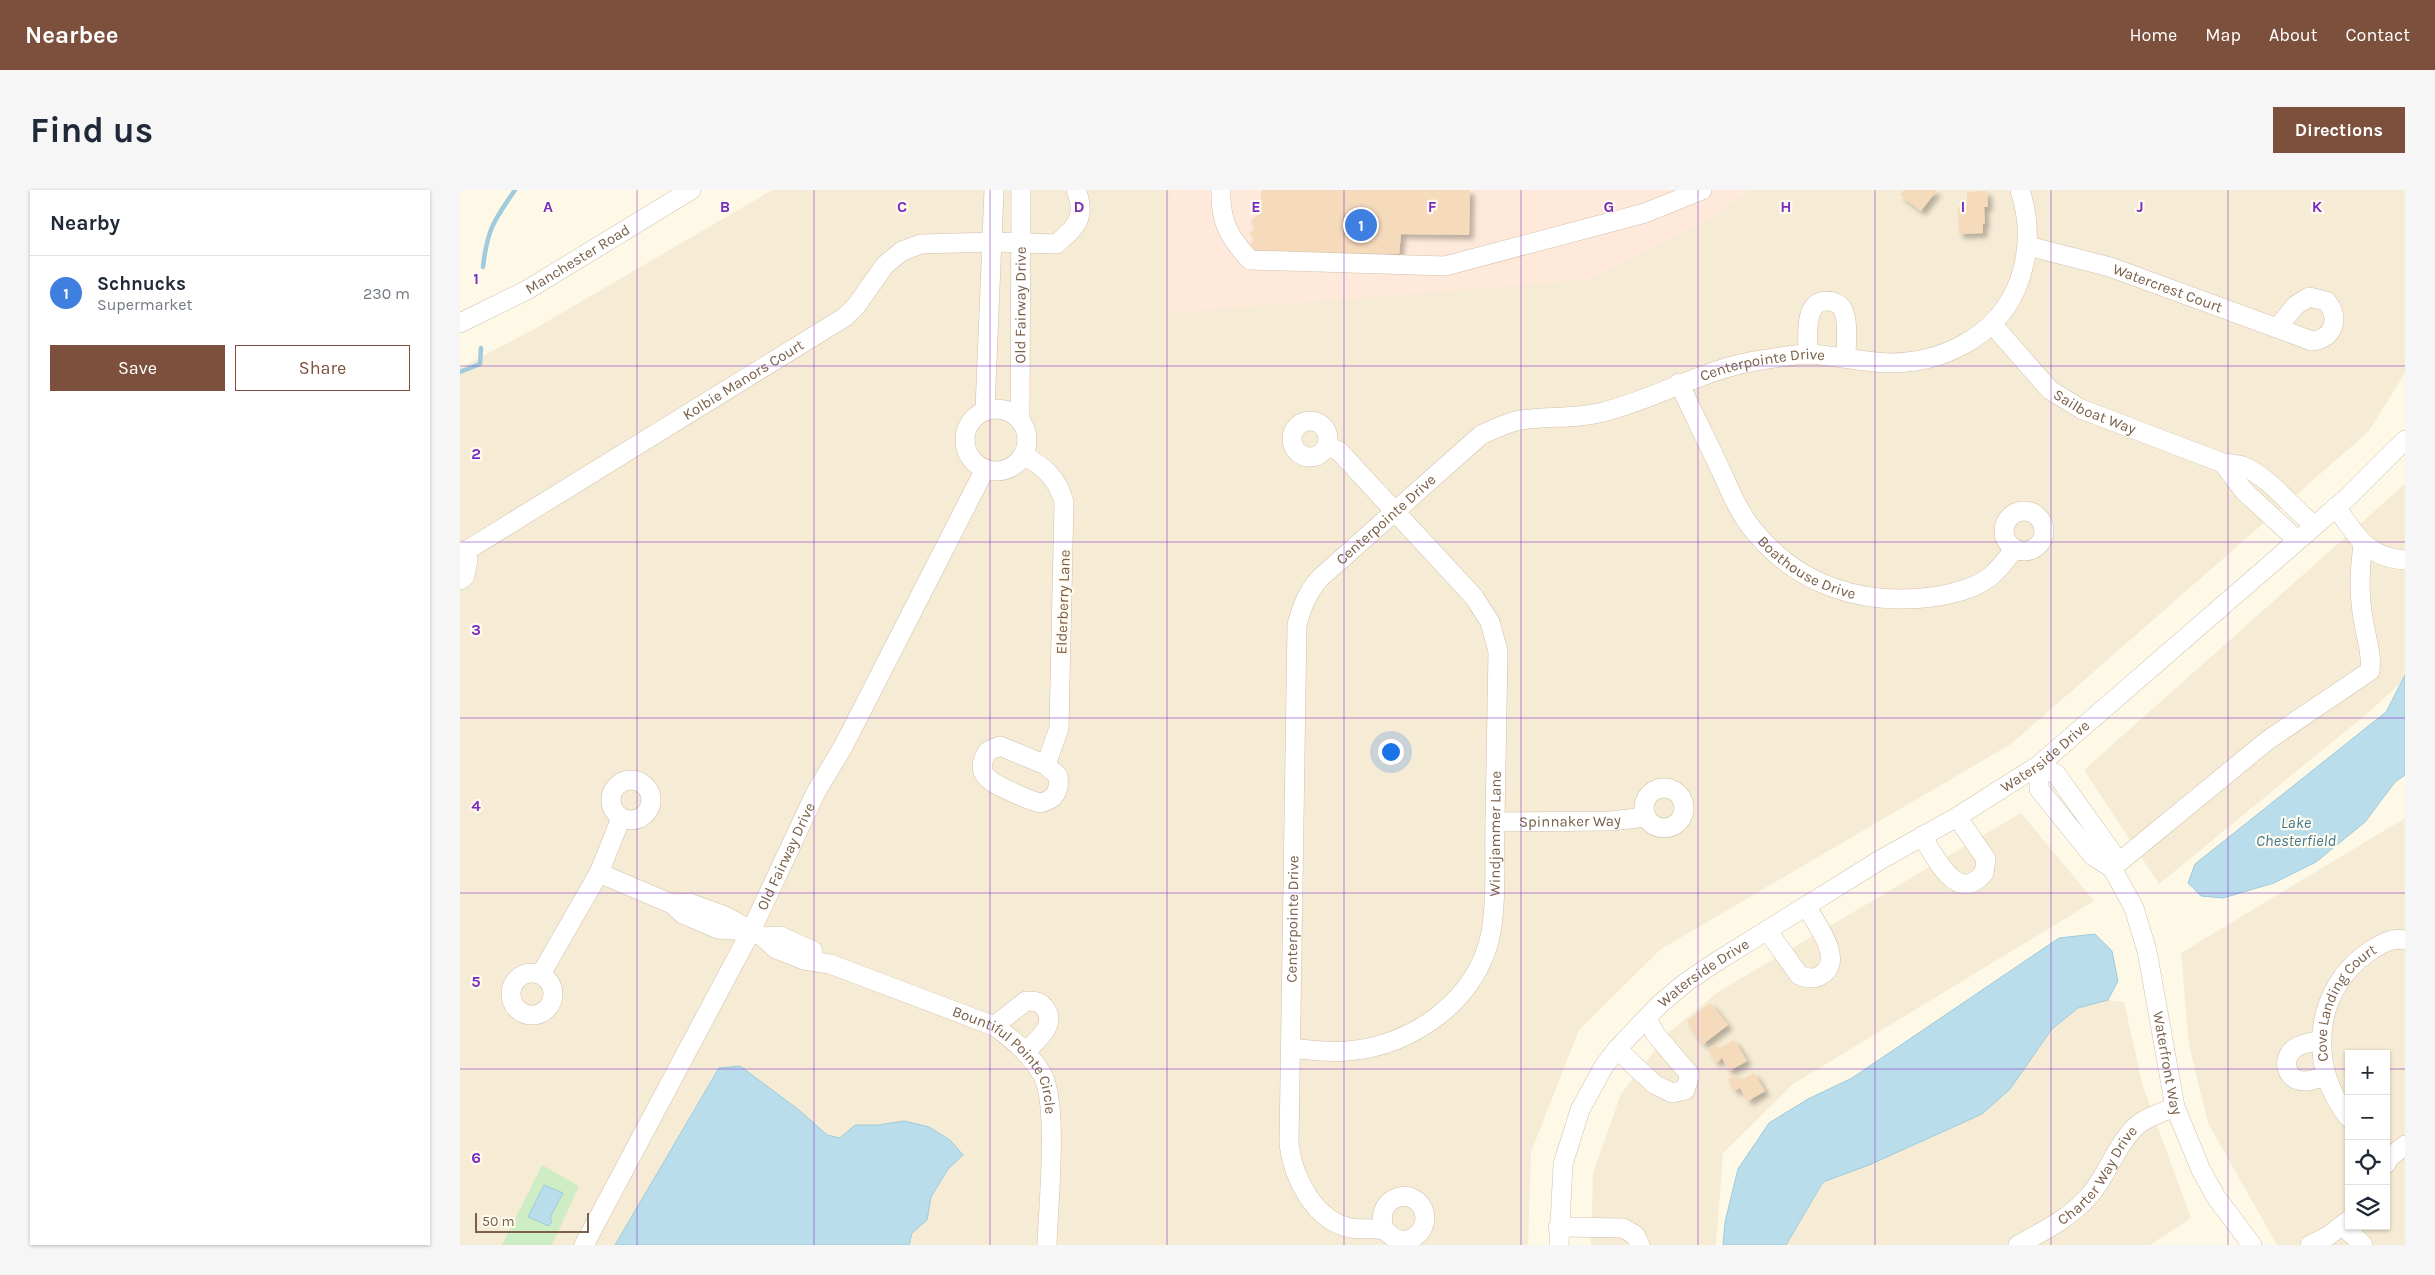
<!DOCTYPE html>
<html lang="en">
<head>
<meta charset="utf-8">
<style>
	:root { --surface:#fff; --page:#f6f6f7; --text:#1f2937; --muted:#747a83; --line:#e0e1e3; --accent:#7d503d }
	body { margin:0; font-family:Karla,sans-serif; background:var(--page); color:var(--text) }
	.controls { position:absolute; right:15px; bottom:15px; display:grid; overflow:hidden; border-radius:0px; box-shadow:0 1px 4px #0004 }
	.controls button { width:45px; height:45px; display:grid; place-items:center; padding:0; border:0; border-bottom:1px solid var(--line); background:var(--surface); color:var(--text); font:25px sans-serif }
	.scale { position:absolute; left:15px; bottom:12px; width:114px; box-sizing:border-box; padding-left:5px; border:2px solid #7a6049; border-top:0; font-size:14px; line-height:18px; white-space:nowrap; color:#7a6049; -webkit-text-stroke:4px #fffbef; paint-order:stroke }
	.you { position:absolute; left:930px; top:561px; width:18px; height:18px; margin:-12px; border:4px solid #fff; border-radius:50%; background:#1a73e8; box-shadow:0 0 0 8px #1a73e833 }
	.badge { display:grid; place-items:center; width:32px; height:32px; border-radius:50%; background:var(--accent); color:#fff; font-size:16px; font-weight:700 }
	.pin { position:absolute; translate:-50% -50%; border:2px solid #fff; box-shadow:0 1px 5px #0006 }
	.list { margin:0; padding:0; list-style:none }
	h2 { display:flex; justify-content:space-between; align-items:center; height:65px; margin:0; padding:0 20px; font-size:21px }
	h2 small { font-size:16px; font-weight:400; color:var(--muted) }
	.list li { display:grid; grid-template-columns:32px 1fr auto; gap:15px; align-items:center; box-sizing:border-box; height:75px; padding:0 20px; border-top:1px solid var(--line) }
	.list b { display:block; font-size:19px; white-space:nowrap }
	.list p { margin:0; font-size:16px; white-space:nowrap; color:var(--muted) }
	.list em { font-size:16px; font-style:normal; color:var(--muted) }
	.actions { display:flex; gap:10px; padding:15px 20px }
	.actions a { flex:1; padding:11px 0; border:1px solid var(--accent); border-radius:0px; text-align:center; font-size:18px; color:var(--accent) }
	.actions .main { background:var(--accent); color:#fff }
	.icon { flex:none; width:28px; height:28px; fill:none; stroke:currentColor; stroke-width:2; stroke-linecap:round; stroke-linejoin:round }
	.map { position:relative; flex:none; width:1945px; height:1055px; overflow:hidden; border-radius:0px }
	header { display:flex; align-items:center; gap:30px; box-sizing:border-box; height:70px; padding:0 25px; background:var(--accent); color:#fff }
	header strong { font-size:24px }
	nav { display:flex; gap:28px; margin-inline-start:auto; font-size:18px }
	.intro { display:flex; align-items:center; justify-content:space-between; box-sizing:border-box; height:120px; padding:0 30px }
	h1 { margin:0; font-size:35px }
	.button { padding:12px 22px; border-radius:0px; background:var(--accent); color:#fff; font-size:18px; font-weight:700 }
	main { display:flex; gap:30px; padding:0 30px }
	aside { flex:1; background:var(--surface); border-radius:0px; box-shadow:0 1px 4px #0004 }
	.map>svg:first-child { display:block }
	.residential { fill:#f6ebd4; fill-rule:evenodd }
	.commercial { fill:#ffe9da }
	.green { fill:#cfedc4 }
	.water { fill:#b9ddea; stroke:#9fcbdc }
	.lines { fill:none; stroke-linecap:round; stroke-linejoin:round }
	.stream { stroke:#9fcbdc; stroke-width:4.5 }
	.building { fill:#f6dabc; filter:url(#shadow) }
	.minor-casing { stroke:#d1c0ab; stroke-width:20 }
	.minor { stroke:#fff; stroke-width:19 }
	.grid { fill:none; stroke:#7b2cbf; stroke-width:1; stroke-opacity:0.55 }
	.labels { text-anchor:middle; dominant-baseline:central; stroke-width:4.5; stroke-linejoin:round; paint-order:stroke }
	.street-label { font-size:15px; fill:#7a6049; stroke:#fffbef }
	.water-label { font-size:16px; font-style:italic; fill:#40798f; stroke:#fffbef }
	.grid-label { font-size:16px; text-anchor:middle; font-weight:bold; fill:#7b2cbf; stroke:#fffbef; stroke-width:4.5; stroke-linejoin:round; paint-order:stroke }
</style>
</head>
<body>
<header>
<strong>Nearbee</strong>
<nav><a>Home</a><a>Map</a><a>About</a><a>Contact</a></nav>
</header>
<div class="intro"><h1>Find us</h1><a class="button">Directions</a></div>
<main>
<aside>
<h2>Nearby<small></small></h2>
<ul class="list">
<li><span class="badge" style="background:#3f7fe0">1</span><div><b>Schnucks</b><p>Supermarket</p></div><em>230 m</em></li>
</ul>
<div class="actions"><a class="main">Save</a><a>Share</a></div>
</aside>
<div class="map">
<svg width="1945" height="1055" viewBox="0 0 1945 1055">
	<defs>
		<filter id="shadow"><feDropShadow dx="4.5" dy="4.5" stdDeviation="2.5" flood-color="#0004"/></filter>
	</defs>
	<rect width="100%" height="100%" fill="#fef8e7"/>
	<path class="residential" d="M312,0H710L709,123L1249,30L1288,0H1945V183L1908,242L1551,554L1201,759L1119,840L1071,962L1068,1055H0V178L76,138Z
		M1945,294V489L1910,521L1699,694L1624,580Z
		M1561,623L1634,711L1333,894L1263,963L1256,1055H1131L1133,983L1161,904L1208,843L1258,802Z
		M1945,628V1055H1817L1748,933L1729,855L1721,763ZM1889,864H1926V1036H1889Z
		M1648,810L1664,812L1683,897L1731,1028L1690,1055H1326L1363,992L1409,975L1550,899L1592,840L1618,818Z"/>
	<path class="commercial" d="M710,0H1288L1249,30L1127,90L709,123Z"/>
	<path class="green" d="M82,975L119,996L92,1055H42Z"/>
	<path class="water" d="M1945,485V585L1935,592L1905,632L1856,672L1814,693L1763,708L1741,706L1728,693L1735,674L1926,522Z
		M1635,744L1652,761L1658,791L1648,810L1618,818L1592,839L1550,899L1522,924L1409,975L1363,992L1326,1055H1263L1265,1032L1278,979L1309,933L1348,909L1392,888L1599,748Z
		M280,876L339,920L367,945L380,948L395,935H418L444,931L469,937L490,950L503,965L488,979L471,1007L467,1030L452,1043L449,1055H155L259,878Z
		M84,995L103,1003L90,1028L92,1031L89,1036L68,1027Z"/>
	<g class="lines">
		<path class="stream" d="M23,77C27,40 34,30 55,0
			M0,182L20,174L21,158"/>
	</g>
	<path class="building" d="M801,0H1010L1009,45L941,44L939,64L794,62L789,55L795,50L789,43L796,38L790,32L801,21L797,17L801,12Z
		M1444,0H1477L1461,21L1440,5Z
		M1527,1L1528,17H1524L1525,34H1523V43L1499,44L1498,17H1507V2Z
		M1250,813L1268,835L1243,854L1227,831Z
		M1274,850L1287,871L1269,881L1262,868L1256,873L1248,859L1255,855L1258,859Z
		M1294,883L1305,901L1288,911L1280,898L1274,901L1268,889L1275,885L1279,891Z"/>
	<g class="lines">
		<defs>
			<g id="minor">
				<path d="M761,0C760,32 769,47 790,70L985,76L1185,23L1242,0"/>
				<path id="s1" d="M1568,56L1650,77L1852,151C1874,149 1881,127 1866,111L1849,107L1836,115L1817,138"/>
				<path id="s2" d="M0,133L67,100L231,0"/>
				<path id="s3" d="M1532,134L1590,200L1621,219L1763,273C1769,274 1776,274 1782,276C1811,287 1830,317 1854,335"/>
				<path d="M1348,164C1348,149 1343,110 1367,111C1373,111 1380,114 1383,120C1389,132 1386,154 1386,167"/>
				<path id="s4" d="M1219,193C1233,223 1248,253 1262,283C1271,303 1280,325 1295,342C1339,396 1404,416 1472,407C1492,404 1516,399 1532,385C1540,378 1547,368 1554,360"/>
				<circle cx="536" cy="250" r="31"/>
				<path d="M525,220L534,0"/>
				<path id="s5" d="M560,229L561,0"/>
				<circle cx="850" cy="249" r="18"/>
				<path d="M563,265C584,276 598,289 604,312L599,538L586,575L540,556L528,561C511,586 535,594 554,603C563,607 571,611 580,613C595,610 600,601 598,586L586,575"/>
				<path d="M1763,273L1784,301L1837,350"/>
				<path d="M1876,317C1897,346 1906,367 1945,370"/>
				<circle cx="1564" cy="341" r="20"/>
				<path d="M0,360L8,370L5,386L0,390"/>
				<path id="s6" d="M4,362L385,127L396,116L425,75L442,61L461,54L533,52L596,54C616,38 627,27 616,0"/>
				<circle cx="171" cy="610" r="20"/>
				<circle cx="1204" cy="618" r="20"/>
				<path id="s7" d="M1035,632L1151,631L1186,627"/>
				<path d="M1462,646C1475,666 1497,716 1524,683L1526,669L1497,627"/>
				<path id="s8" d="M1652,678L1654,665L1596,584L1579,575V599L1633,666L1652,678L1674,718L1687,761L1715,917L1741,980L1756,1007L1792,1055"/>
				<path d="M1652,678L1808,550L1910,481C1912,464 1907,451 1904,434C1899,408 1899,381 1903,355"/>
				<path d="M139,683L212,714L223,724L258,739L287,741"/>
				<path id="s9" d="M212,714L229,713L265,726L303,747L316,759L344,770L370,774L534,836C553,849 571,865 582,884C599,913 588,1018 587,1055"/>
				<path d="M1307,740L1339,785C1347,788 1354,790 1361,785C1386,771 1355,732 1346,716"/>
				<path d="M303,747L320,746L353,761"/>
				<circle cx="72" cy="804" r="21"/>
				<path d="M81,784L139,683L161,628"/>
				<path d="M534,836L566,811C573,811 579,811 584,817C599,834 576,851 565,862"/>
				<path d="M1862,850C1853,852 1842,853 1835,858C1823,866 1824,885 1838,890C1847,893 1858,888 1866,886"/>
				<path id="s10" d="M830,858C849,860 868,863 887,861C952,857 1019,809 1031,742C1037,706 1034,668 1035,632C1036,575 1037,518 1038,461L1030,432L1014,407L879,261L867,256"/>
				<path d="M1157,859L1194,894L1212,903L1225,900L1230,885L1196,845L1187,829"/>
				<path id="s11" d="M1889,928C1847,877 1853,799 1910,761C1921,754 1932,747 1945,750"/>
				<path d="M1926,974L1929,968L1945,955"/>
				<path d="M1883,1036L1903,1055"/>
				<path d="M1098,1037L1163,1038L1175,1045L1180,1055"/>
				<path id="s12" d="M925,1041C912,1010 950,993 963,1019C970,1034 957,1052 941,1050C933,1050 931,1044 925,1041C916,1037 901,1040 891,1038C854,1031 833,987 829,954L837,435C842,416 847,403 860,388L1021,245C1032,240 1044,234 1056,231C1085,225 1114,230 1143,222C1196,209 1245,178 1301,170C1317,168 1334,164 1350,164C1376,166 1403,172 1429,173C1481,173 1534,148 1556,99C1570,66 1571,34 1560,0"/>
				<path id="s13" d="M124,1055L291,741L356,602L384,555L525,279"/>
				<path id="s14" d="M1099,1055L1103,974L1120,920L1144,876L1157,859L1200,814L1225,793L1256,772L1420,670L1497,627L1579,575L1888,307L1945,250"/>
				<path id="s15" d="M1558,1055C1584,1041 1610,1028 1630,1005C1649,983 1657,951 1680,933C1690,926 1703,922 1715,917"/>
				<path d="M1850,1055L1868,1046L1889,1030"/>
			</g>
		</defs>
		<use href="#minor" class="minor-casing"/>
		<use href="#minor" class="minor"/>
	</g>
	<path class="grid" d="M177,0V1055M354,0V1055M530,0V1055M707,0V1055M884,0V1055M1061,0V1055M1238,0V1055M1415,0V1055M1591,0V1055M1768,0V1055M0,176H1945M0,352H1945M0,528H1945M0,703H1945M0,879H1889M1926,879H1945"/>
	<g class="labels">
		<g class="street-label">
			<text stroke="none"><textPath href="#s2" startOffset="134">Manchester Road</textPath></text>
			<text stroke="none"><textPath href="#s1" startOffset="146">Watercrest Court</textPath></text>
			<text stroke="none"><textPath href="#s5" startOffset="114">Old Fairway Drive</textPath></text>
			<text stroke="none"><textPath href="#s12" startOffset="1361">Centerpointe Drive</textPath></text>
			<text stroke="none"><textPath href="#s6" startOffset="328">Kolbie Manors Court</textPath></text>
			<text stroke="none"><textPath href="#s3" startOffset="138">Sailboat Way</textPath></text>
			<text stroke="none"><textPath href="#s12" startOffset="941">Centerpointe Drive</textPath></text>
			<text stroke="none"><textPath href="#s4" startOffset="232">Boathouse Drive</textPath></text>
			<text transform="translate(603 412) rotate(-88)">Elderberry Lane</text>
			<text stroke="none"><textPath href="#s14" startOffset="730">Waterside Drive</textPath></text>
			<text stroke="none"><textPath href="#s7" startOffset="75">Spinnaker Way</textPath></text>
			<text stroke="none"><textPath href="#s10" startOffset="356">Windjammer Lane</textPath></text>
			<text stroke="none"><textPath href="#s13" startOffset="438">Old Fairway Drive</textPath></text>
			<text stroke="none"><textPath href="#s12" startOffset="506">Centerpointe Drive</textPath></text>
			<text stroke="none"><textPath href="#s14" startOffset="325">Waterside Drive</textPath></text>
			<text stroke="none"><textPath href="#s11" startOffset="129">Cove Landing Court</textPath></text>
			<text stroke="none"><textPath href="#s8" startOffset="469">Waterfront Way</textPath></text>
			<text stroke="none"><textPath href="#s9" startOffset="381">Bountiful Pointe Circle</textPath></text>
			<text stroke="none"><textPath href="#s15" startOffset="108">Charter Way Drive</textPath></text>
		</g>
		<g class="water-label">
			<text x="1836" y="632">Lake<tspan x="1836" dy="18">Chesterfield</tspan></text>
		</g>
	</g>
	<g class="grid-label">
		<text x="88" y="22">A</text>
		<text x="265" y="22">B</text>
		<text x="442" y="22">C</text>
		<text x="619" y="22">D</text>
		<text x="796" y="22">E</text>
		<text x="972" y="22">F</text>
		<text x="1149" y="22">G</text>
		<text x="1326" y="22">H</text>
		<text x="1503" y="22">I</text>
		<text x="1680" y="22">J</text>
		<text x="1857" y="22">K</text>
		<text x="16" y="94">1</text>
		<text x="16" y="269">2</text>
		<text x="16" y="445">3</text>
		<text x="16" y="621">4</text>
		<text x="16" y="797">5</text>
		<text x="16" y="973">6</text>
	</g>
</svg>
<div class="controls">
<button>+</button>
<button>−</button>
<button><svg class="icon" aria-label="locate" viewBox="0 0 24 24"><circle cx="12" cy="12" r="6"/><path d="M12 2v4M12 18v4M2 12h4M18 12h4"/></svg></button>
<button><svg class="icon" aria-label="layers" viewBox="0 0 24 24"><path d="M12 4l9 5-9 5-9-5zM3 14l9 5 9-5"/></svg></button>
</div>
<div class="scale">50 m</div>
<div class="you"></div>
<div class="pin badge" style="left:901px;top:35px;background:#3f7fe0">1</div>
</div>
</main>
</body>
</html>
